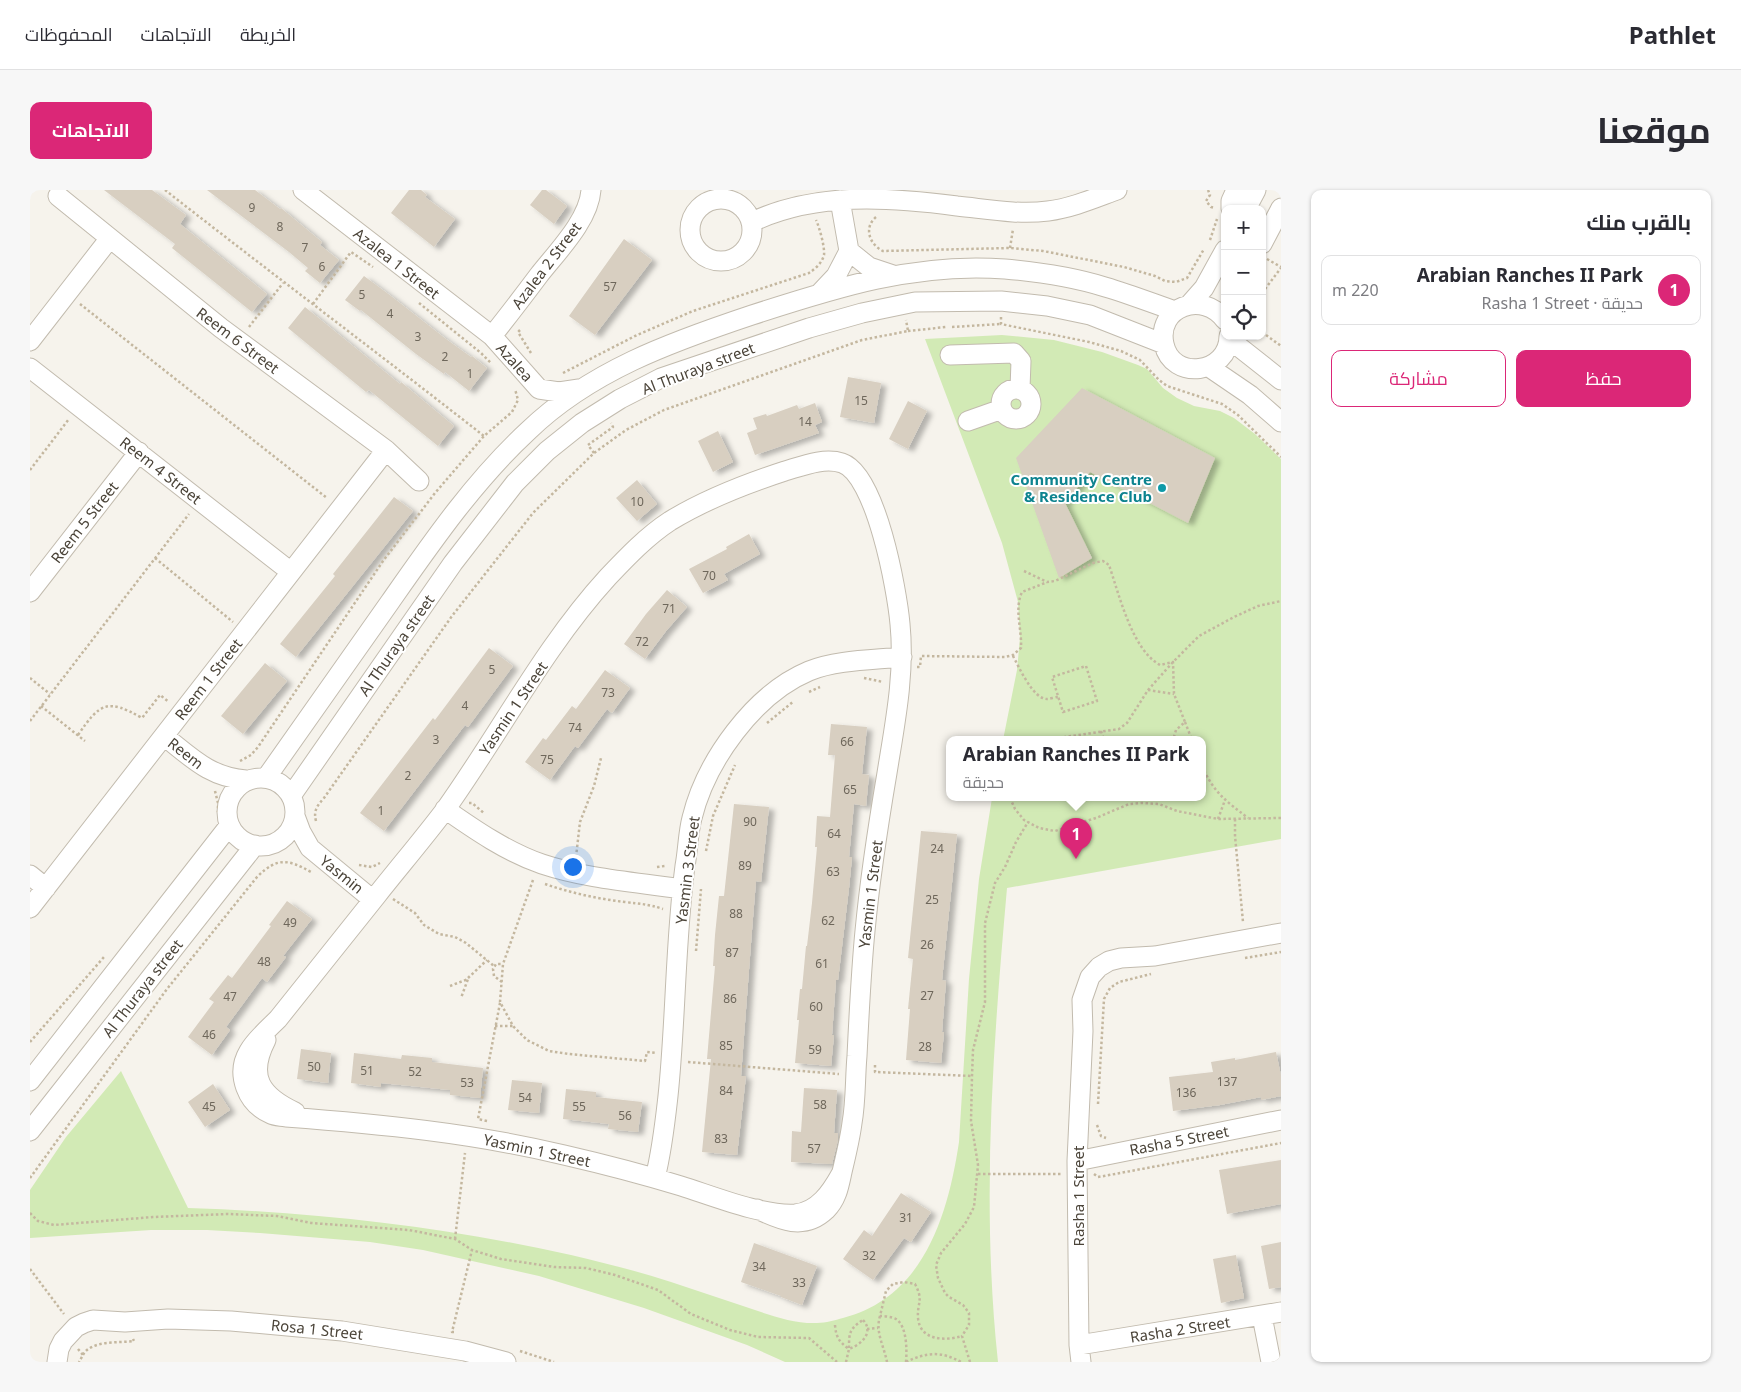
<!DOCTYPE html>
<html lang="ar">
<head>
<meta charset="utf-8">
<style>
	:root { --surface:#fff; --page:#f7f7f7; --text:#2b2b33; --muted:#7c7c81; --line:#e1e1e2; --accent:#db2777 }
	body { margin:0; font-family:"Noto Sans",Cairo,sans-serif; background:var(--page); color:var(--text); direction:rtl }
	.controls { position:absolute; right:15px; top:15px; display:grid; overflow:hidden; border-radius:10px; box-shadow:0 1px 4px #0004 }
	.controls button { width:45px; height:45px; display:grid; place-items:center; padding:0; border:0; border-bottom:1px solid var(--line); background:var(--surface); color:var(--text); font:25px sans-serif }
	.you { position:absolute; left:542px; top:676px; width:18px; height:18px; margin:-12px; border:4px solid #fff; border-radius:50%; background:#1a73e8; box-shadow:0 0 0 8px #1a73e833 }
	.badge { display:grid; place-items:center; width:32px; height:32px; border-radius:50%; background:var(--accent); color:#fff; font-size:16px; font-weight:700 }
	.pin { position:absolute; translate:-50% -41px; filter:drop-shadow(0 1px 2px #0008) }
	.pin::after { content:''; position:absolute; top:26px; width:18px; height:15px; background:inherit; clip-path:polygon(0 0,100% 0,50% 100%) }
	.popup { position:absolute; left:916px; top:546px; width:260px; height:65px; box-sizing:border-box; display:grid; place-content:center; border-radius:10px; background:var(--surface); filter:drop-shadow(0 1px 4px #0005); font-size:16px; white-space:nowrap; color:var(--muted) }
	.popup b { font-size:19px; color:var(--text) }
	.popup::after { content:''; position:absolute; left:50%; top:100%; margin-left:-10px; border:10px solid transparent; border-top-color:var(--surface) }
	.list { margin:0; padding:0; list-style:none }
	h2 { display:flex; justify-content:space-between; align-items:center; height:65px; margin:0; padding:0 20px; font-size:21px }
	h2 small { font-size:16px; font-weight:400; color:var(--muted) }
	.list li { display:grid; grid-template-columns:32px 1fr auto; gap:15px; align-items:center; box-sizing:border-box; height:70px; margin:0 10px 10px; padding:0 10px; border:1px solid var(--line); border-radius:10px }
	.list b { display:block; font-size:19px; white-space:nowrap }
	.list p { margin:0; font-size:16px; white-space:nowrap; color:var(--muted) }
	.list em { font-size:16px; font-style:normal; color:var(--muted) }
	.actions { display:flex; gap:10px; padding:15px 20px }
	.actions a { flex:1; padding:11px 0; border:1px solid var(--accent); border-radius:10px; text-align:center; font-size:18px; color:var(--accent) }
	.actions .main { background:var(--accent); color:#fff }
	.icon { flex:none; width:28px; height:28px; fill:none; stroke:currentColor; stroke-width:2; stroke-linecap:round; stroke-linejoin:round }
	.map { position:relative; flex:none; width:1251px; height:1172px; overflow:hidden; direction:ltr; border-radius:10px }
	header { display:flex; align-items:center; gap:30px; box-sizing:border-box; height:70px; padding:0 25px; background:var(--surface); border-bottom:1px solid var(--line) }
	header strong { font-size:24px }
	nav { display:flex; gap:28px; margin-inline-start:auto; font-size:18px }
	.intro { display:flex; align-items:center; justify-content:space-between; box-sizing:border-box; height:120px; padding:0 30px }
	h1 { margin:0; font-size:35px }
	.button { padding:12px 22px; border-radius:10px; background:var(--accent); color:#fff; font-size:18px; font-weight:700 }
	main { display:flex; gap:30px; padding:0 30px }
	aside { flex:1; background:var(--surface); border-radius:10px; box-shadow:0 1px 4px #0004 }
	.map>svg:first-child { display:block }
	.green { fill:#d2eab5 }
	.building { fill:#d8cfc1; filter:url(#shadow) }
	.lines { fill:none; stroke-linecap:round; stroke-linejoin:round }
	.minor-casing { stroke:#c2bbae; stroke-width:21 }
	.path { stroke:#c4b79f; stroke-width:2.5; stroke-dasharray:2.5 2.5; stroke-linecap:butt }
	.minor { stroke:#fff; stroke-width:19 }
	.culture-dot { fill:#0f9aa8; stroke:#fff; stroke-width:2 }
	.labels { text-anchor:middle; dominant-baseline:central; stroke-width:4; stroke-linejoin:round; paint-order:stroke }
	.number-label { font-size:12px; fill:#6e675b }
	.street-label { font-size:15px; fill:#4b4439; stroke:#fff }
	.culture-label { font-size:15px; font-weight:bold; fill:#0d838f; stroke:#fff; text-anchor:end }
</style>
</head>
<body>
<header>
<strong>Pathlet</strong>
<nav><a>الخريطة</a><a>الاتجاهات</a><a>المحفوظات</a></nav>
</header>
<div class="intro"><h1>موقعنا</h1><a class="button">الاتجاهات</a></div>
<main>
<aside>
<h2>بالقرب منك<small></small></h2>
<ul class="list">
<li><span class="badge">1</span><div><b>Arabian Ranches II Park</b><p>حديقة · Rasha 1 Street</p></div><em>220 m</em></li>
</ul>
<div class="actions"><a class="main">حفظ</a><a>مشاركة</a></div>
</aside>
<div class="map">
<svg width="1251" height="1172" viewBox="0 0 1251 1172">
	<defs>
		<filter id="shadow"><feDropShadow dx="5.5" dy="3" stdDeviation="2.5" flood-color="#0004"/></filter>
	</defs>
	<rect width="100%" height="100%" fill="#f6f3ec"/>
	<path class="green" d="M972,145L1024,150L1072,162L1108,175L1117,179L1133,198L1147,208L1164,216L1190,221L1204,228L1225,244L1251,269V649L977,698C963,856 951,1014 968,1172H755L717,1155L614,1118L509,1086L393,1060L340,1052L230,1043L177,1040H121L0,1048V1000L36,947L91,881L158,1018C287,1022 415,1037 541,1065C574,1073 608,1081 641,1092C665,1100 689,1108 713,1116C737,1124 762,1134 787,1133C796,1133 805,1130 813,1128C894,1107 918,1025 929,952L939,789L949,689L962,608H1172V550H973L987,480L990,448L988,412L972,353L895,149Z"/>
	<path class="building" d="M74,0H122L156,25L150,34L237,104L222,122L142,58L145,54Z
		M177,0H225L250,19L251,18L292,52L290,55L309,70L290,93L275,81L278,78L259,62Z
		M379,0H391L397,5L395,7L425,29L404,57L361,23Z
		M512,0H516L537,16L524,34L500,15Z
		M594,49L622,70L565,145L539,126Z
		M334,86L361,106L416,149L441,167L442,166L457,178L439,201L415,182L414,184L386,164L331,120L330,121L315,110Z
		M275,117L370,194L371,192L424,236L408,256L339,200L336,202L258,138Z
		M818,187L851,193L844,233L810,227Z
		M1052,198L1185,268L1158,333L1060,282L1035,313L1062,368L1029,388L986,268Z
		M878,211L897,221L878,259L859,249Z
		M785,213L792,232L785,235L789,243L725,265L717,243L727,239L723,228L736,224L737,226L767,215L769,219Z
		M688,241L703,272L683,282L668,251Z
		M607,290L627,314L607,331L586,308Z
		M364,307L383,321L266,467L250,454L305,386L303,384Z
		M719,344L730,364L694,384L698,390L673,403L659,379L697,359L696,357Z
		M637,400L657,417L636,441L615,469L594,454L616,424Z
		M459,458L483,476L438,537L435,535L354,641L330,623L403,528L405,530Z
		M235,473L257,491L213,544L191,526Z
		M575,480L600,498L582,523L577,519L548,558L545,556L520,590L495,572L513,548L516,550L542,516L546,519Z
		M801,534L837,537L832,584L839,585L836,616L824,614L819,667H822L819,698L808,790H806L802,845H804L801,876L765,873L769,830H767L770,799H772L776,756H777L782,713L787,657H785L787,626L800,627L805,565H798Z
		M704,614L739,617L731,692L726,691L722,740L711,886H716L707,965L672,962L681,869H677L685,776H683L685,745L689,706H694Z
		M891,641L927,644L912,790L916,791L912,842H914L911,873L876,870L880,819H878L883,769L878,768Z
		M257,711L282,729L253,766L256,767L237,792L232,788L196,837L200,840L182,865L158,847L184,812L179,809L198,785L202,788L241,736L239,735Z
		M271,859L301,863L298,893L267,889Z
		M1246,862L1251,886V906L1231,910V907L1190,915L1143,921L1139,887L1183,882L1181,872L1205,868V870Z
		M324,863L371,869L372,865L402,868V872L453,878L450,908L420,905V900L351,893V897L321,893Z
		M482,890L512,893L509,923L478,920Z
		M183,894L200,920L175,937L158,912Z
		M774,898L807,900L804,943H808V950L802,974L761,972L762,941L771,942Z
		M536,899L566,902V907L612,912L608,942L578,939L579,934L533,929Z
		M1251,970V1014L1197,1024L1189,980Z
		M871,1003L901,1022L881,1052L874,1048L843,1090L813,1069L834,1040L842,1046Z
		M1251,1052V1097L1239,1099L1231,1056Z
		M724,1053L787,1076L772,1115L751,1107V1106L711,1092Z
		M1206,1065L1214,1108L1191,1113L1183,1069Z"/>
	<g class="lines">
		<defs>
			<path id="minor" d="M273,0L462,146L509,199L529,202L549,199
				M28,6L191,138L356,260L389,291
				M660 40a31 31 0 1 1 62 0a31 31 0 1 1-62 0Z
				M810,10L819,61L839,77L863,85
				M1201,19V11L1206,0
				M1216,19L1226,0
				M722,32C786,2 858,7 927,16C957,19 988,25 1018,21C1042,18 1065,8 1087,0
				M1232,54L1251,18
				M790,103L806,86L819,61
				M1159,115L1174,98L1195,60
				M1195,130C1173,100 1126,117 1134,154C1142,192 1199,184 1199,146
				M462,146C478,126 494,105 509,85C527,62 559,30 561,0
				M1199,149L1251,190
				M0,151L80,48
				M920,165L984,163L991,171L990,199
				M1179,177L1220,205L1251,232
				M0,178L261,382
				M971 214a15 15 0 1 1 30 0a15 15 0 1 1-30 0Z
				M938,231L972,219
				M0,402L109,262
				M134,546C161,567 179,587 216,590
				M197 622a34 34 0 1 1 68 0a34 34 0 1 1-68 0Z
				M236,588C277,529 319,471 360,412C402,352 444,291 498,241C560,181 641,152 722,125C805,98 886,72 975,79C1009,82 1043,87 1075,97C1099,104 1122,113 1145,121
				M261,606L423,373L485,293L517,261L552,233L590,209L631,188L779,138L832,123L885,112L971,111L1017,116L1060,125L1134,154
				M415,619C445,640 477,662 512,674C557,689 605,692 652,699
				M265,626L271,642L280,658L343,710
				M0,685L16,698
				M0,718L356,260
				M236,850C217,887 231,906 265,922
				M0,891L199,636
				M0,941L225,655
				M1047,971L1251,930
				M625,988C632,961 635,933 638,906C646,830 645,752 655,676C658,660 658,643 662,628C676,571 724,504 779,481C806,470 843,470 872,467
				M727,1019C750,1030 774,1041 796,1020C807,1009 809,996 812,982C816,965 820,949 822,933C826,911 825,888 827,866C829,824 831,782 835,741C840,688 848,636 857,583C865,533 875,484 870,434C867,400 846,284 812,273C794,267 772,276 755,281C715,294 676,309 640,331C617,346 597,367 578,387C514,457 470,543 415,620C393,649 370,676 347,705C314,746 281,788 248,829C238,839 226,849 219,861C205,884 217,914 241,924C245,926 251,926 256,927C349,934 443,943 534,965C573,974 612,984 651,996C683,1006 732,1026 765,1024C788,1022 801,1002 811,984
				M1232,1126L1241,1172
				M1049,1155L1251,1122
				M27,1172L29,1159L33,1151L46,1137L54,1133L63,1130L95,1132L138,1129L201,1131L312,1141L435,1161L476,1172
				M1051,1172L1049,1155L1047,971L1053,841L1052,810L1060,787L1069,777L1079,771L1091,768L1125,766L1251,743"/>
		</defs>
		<use href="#minor" class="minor-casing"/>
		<path class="path" d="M135,0C241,83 348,163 454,246
			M1178,0L1180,5L1176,11L1181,17L1185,18
			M0,4L3,0
			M846,27C833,38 840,55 853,61L980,58L1013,61L1094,77L1125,86L1135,91L1146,92L1157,88L1174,59
			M1180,50L1187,29
			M980,58L983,39
			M1237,69L1251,77
			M1232,103L1251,78
			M389,113L451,163L461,173
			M50,114L297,308
			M283,114L321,62L343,77
			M971,127V134L1059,152L1091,161L1110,170L1129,190L1137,196L1192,214L1208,225L1251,267
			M219,137L253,93
			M922,137L971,134
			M490,140L488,142L501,163
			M878,141L916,137
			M1232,142L1251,156
			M533,183L607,145L663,121L779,83C785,79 792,73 794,65C795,57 789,36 786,30
			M564,263L558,255L583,237L581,233
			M0,280L39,229
			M125,368L203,432
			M994,381L1017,392L1025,391L1063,373L1073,371L1079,375C1089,404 1102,460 1130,475L1143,472L1144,504L1155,532L1146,540L1143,550
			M983,466C989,477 1003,509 1017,509C1020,509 1025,507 1028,507
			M1056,476L1067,511L1033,522L1022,487Z
			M887,477H890L891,466L975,467L983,465L991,458C992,439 984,419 992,402L1015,393
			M0,488L20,504
			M834,488L853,492
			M1118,500L1144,504
			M779,502L790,497
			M11,516L55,551
			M0,531L159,324
			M1155,532L1162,550
			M737,533L764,511
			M1071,541L1074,550
			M48,545C70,513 77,508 112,528L130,505L139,512
			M1024,550L1035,547L1089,539L1097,533L1118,500L1143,472L1169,446L1204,427L1228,416L1251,411
			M210,571L221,565L228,557L353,371L405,303L454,246L482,222L488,210L485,199
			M1172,576C1184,603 1196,611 1218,628
			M185,601L188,613V622
			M980,608L985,619L994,630L1009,638L1025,641L1066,628L1099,614L1112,613L1129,614L1147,621L1188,629L1251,628
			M439,613H442L455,624
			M1188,629L1195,610
			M1205,629V646L1213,732
			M286,631C283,620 288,615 294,608L422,426L503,323L564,263L596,240L634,220L832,150L878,141L876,130
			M676,661L683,626L705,575
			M546,667L550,632L564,596L571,568
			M329,675L342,677L350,673
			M627,677L635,676
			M503,690L473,774L470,812L483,836L497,850L519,861L539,864L615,871L617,862L626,863
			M515,694C541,703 569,709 595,712C611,714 618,714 633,719
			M363,709L385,723L394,735L409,744L425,747L436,753L464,776
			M666,761L671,699
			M1215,768L1251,762
			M438,788L457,770
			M472,792L464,786L463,779L466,774H473
			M420,796L438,789L431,808
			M465,836H483
			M0,852L74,767
			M658,872L809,884
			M845,875V882L942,886
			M1068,914L1074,809L1080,798L1089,792L1121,784
			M457,931L448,929L470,813
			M1067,935L1071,946L1076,948
			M948,984H1031
			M1064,984L1068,987L1074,986L1251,953
			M0,988L137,799L227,687C247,667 258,669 281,682
			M0,1023L8,1031L24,1035L123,1027L198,1024L247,1026L281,1033L379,1040L425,1049L442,1060L471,1069L524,1077L556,1078L585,1085L628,1100L661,1124L700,1140L728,1147L779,1148L807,1172
			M425,1049L435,963
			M0,1079L34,1124
			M850,1126C845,1142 854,1156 857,1172
			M833,1130C845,1143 830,1155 819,1159C819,1143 819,1139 833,1130Z
			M805,1135C806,1147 809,1152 819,1159L816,1172
			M837,1139L848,1138
			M424,1142H422L442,1060
			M48,1159L53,1165L49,1172
			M490,1161L524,1172
			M53,1165C61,1150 89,1153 104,1151L103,1149
			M876,1172C877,1160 877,1136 866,1129C862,1127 855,1126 850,1126L856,1101L863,1094L874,1092L885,1094C894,1111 887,1112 888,1128C890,1151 916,1151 932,1146
			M876,1172C897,1162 911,1161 931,1172
			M940,1172L932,1146L939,1135V1123L933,1115L919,1107L915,1103L908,1088L906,1075L911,1063L935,1034L944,1017L948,975L941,931L942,886L943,860L955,812V733L965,693L975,677L986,652L998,632"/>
		<use href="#minor" class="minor"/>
	</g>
	<circle class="culture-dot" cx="1132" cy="298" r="5"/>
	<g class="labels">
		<g class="number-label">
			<text x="222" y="17">9</text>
			<text x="250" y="36">8</text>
			<text x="275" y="57">7</text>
			<text x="292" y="76">6</text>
			<text x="580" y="96">57</text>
			<text x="332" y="104">5</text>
			<text x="360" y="123">4</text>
			<text x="388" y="146">3</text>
			<text x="415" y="166">2</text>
			<text x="440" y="183">1</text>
			<text x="831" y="210">15</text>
			<text x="775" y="231">14</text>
			<text x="607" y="311">10</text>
			<text x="679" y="385">70</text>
			<text x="639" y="418">71</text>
			<text x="612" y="451">72</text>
			<text x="462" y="479">5</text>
			<text x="578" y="502">73</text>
			<text x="435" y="515">4</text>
			<text x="545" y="537">74</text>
			<text x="406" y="549">3</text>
			<text x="817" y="551">66</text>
			<text x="517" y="569">75</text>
			<text x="378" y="585">2</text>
			<text x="820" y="599">65</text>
			<text x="351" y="620">1</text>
			<text x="720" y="631">90</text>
			<text x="804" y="643">64</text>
			<text x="907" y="658">24</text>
			<text x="715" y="675">89</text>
			<text x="803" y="681">63</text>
			<text x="902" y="709">25</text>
			<text x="706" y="723">88</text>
			<text x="798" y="730">62</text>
			<text x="260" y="732">49</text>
			<text x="897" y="754">26</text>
			<text x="702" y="762">87</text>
			<text x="234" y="771">48</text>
			<text x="792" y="773">61</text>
			<text x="897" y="805">27</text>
			<text x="200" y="806">47</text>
			<text x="700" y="808">86</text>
			<text x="786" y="816">60</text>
			<text x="179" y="844">46</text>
			<text x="696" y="855">85</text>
			<text x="895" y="856">28</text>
			<text x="785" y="859">59</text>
			<text x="284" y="876">50</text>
			<text x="337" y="880">51</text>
			<text x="385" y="881">52</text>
			<text x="1197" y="891">137</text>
			<text x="437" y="892">53</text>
			<text x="696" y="900">84</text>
			<text x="1156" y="902">136</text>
			<text x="495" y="907">54</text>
			<text x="790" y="914">58</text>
			<text x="179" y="916">45</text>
			<text x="549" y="916">55</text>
			<text x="595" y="925">56</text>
			<text x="691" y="948">83</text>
			<text x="784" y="958">57</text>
			<text x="876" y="1027">31</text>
			<text x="839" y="1065">32</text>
			<text x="729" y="1076">34</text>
			<text x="769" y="1092">33</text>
		</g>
		<g class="street-label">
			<text transform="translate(367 73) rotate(38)">Azalea 1 Street</text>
			<text transform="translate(516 75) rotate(-53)">Azalea 2 Street</text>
			<text transform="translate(208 150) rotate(37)">Reem 6 Street</text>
			<text transform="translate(485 172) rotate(48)">Azalea</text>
			<text transform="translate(668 178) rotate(-21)">Al Thuraya street</text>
			<text transform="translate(131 280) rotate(38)">Reem 4 Street</text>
			<text transform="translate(54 332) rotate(-52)">Reem 5 Street</text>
			<text transform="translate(366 455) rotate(-55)">Al Thuraya street</text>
			<text transform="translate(178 489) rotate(-52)">Reem 1 Street</text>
			<text transform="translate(483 518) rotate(-56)">Yasmin 1 Street</text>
			<text transform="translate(156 563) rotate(38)">Reem</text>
			<text transform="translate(657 680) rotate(-83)">Yasmin 3 Street</text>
			<text transform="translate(312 684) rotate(39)">Yasmin</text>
			<text transform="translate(840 704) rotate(-83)">Yasmin 1 Street</text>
			<text transform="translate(112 798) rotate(-52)">Al Thuraya street</text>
			<text transform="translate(1149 950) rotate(-11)">Rasha 5 Street</text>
			<text transform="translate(507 960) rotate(12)">Yasmin 1 Street</text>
			<text transform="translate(1048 1006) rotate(-90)">Rasha 1 Street</text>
			<text transform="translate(287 1139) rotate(6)">Rosa 1 Street</text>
			<text transform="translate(1150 1139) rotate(-9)">Rasha 2 Street</text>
		</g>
		<g class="culture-label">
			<text x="1122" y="289">Community Centre<tspan x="1122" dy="17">&amp; Residence Club</tspan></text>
		</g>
	</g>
</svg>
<div class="controls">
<button>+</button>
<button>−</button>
<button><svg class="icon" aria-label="locate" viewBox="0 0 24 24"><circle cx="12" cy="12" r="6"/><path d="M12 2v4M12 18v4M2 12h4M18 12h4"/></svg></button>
</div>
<div class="you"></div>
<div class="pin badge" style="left:1046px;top:669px">1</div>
<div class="popup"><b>Arabian Ranches II Park</b>حديقة</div>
</div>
</main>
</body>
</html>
